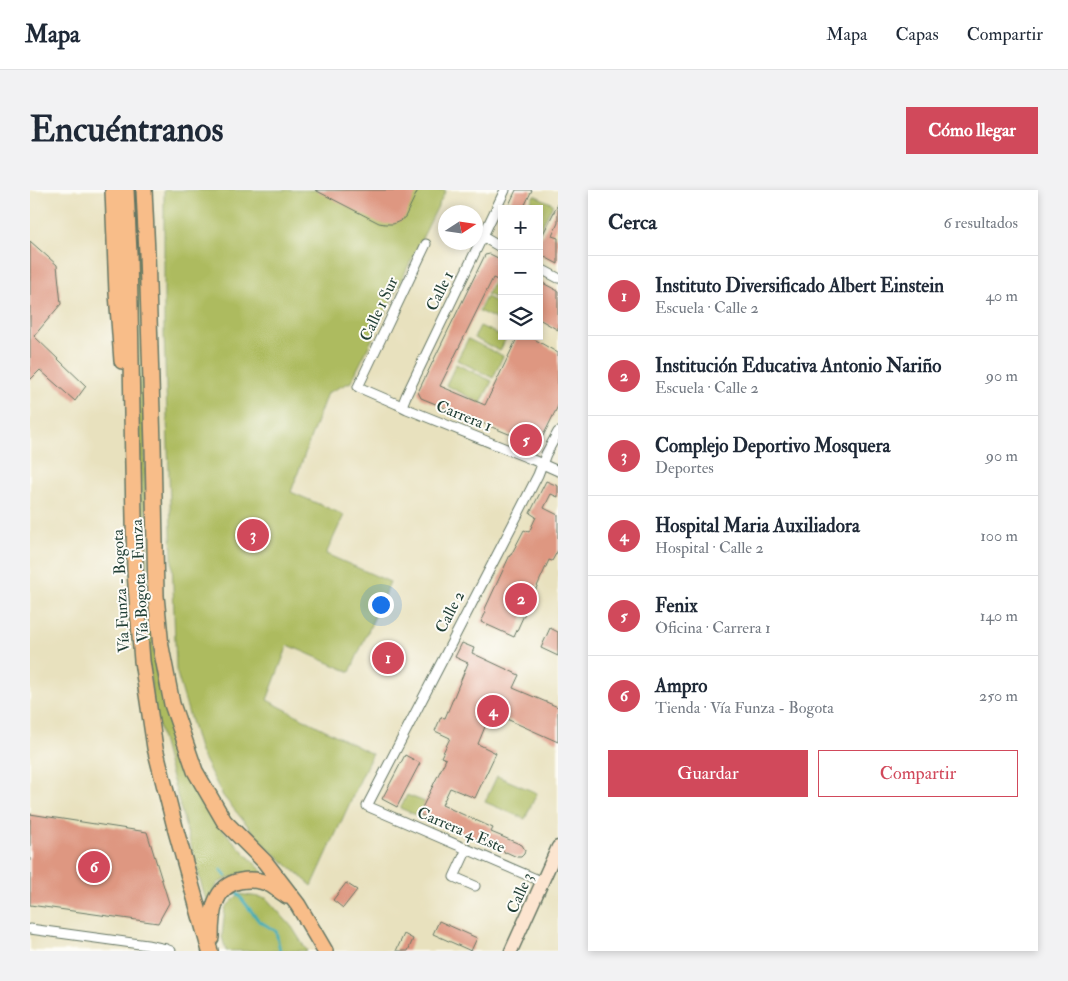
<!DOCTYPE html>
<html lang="es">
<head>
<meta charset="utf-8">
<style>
	:root { --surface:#fff; --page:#f2f2f3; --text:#1f2937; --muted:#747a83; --line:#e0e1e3; --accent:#d1495b }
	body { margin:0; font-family:"IM FELL Double Pica",serif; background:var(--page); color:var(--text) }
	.controls { position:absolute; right:15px; top:15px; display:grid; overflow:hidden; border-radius:0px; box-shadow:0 2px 8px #0003 }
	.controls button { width:45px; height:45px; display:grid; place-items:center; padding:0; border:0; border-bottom:1px solid var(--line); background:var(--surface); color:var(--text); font:25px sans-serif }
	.compass { position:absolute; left:408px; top:15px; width:45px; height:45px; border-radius:50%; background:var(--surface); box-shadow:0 2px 8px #0003; rotate:78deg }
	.you { position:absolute; left:350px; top:414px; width:18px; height:18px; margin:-12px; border:4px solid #fff; border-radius:50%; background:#1a73e8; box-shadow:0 0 0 8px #1a73e833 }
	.badge { display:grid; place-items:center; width:32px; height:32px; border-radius:50%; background:var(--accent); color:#fff; font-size:16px; font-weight:700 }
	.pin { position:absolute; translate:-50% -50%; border:2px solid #fff; box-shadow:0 1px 5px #0006 }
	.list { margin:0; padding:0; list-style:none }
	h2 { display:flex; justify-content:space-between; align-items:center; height:65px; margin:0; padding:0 20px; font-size:21px }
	h2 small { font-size:16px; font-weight:400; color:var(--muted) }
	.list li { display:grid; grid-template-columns:32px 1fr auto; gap:15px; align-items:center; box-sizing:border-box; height:80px; padding:0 20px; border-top:1px solid var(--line) }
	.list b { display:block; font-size:19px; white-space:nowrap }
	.list p { margin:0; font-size:16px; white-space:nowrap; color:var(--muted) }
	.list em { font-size:16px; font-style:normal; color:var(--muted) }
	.actions { display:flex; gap:10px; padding:15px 20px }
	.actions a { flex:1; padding:11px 0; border:1px solid var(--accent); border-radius:0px; text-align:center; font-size:18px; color:var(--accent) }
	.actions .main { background:var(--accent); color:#fff }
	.icon { flex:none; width:28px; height:28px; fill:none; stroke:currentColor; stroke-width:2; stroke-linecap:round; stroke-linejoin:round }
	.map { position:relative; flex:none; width:528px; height:761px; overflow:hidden; border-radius:0px }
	header { display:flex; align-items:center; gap:30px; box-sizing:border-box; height:70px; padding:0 25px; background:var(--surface); border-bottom:1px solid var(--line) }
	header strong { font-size:24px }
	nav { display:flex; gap:28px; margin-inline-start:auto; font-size:18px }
	.intro { display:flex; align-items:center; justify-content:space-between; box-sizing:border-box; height:120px; padding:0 30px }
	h1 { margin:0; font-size:35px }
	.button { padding:12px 22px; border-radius:0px; background:var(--accent); color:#fff; font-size:18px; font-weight:700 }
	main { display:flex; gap:30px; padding:0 30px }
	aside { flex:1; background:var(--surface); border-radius:0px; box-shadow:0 2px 8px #0003 }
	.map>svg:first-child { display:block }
	.green { fill:#adbb5e; stroke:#667c49 }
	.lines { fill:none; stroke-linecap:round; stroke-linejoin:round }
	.stream { stroke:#3aabb6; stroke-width:3 }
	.building { fill:#de9781 }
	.minor-casing { stroke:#657664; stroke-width:11 }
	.secondary-casing { stroke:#657664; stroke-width:15 }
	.primary-casing { stroke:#657664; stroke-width:18 }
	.minor { stroke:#fff; stroke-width:9 }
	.secondary { stroke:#fce5d0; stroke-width:12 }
	.primary { stroke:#f8bd89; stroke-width:15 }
	.labels { text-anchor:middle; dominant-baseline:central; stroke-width:4; stroke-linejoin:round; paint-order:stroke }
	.street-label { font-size:16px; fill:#1f3d34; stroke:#fdfcf7 }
</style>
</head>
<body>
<header>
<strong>Mapa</strong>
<nav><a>Mapa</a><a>Capas</a><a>Compartir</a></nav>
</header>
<div class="intro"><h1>Encuéntranos</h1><a class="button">Cómo llegar</a></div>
<main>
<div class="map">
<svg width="528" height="761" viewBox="0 0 528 761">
	<rect width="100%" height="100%" fill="#fdfcf7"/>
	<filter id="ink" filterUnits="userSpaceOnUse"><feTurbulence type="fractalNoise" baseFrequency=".02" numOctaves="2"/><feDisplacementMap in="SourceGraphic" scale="10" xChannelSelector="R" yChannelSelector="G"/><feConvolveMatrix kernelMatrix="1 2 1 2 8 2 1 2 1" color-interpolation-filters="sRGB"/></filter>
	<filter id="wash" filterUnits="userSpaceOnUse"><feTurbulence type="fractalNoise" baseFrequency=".0096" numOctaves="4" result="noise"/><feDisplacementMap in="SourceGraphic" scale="20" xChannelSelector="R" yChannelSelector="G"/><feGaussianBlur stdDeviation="1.12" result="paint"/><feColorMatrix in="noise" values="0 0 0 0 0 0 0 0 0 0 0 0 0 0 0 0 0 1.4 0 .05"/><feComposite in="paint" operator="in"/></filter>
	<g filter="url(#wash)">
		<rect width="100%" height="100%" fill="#e8e1be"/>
		<path class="green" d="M134,0H416L321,192L297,203L261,302L314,325L296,364L360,392L320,482L258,455L237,510L342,564L282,696L232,653L193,606L170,562L146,480L134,143Z
			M504,5L523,14L509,42V19H497Z
			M104,9H109L113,153L118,415L128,495L153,561L187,634L234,683H210L188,693L177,715L137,569L123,514L113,422Z
			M464,91L472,95V112L457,104Z
			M456,107L472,115V132L449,121Z
			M450,136L476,148L470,161L444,148Z
			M438,149L473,166L463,188L427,170Z
			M426,174L462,191L451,213L416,195Z
			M467,586L507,603L495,629L455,612Z
			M377,605L395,612L388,626L370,618Z
			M209,704L236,708L262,737L277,761H196L192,747L195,718Z"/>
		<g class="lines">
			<path class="stream" d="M191,680L196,686
				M204,699L229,731L246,741L250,761"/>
		</g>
		<g id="blocks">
			<path class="building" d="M285,0H388L375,27L370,31L363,34H355L349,33Z
				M486,0H502L493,19H477Z
				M528,14V33L522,46L528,48V74L509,64V52Z
				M0,51L27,75L31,114L4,146L56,196L45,211L10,180L0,190Z
				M460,64L472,70V92L463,88L410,196L455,215L488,146H499L528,163V216L508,256L391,208L388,202L455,65Z
				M509,91L528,101V140L509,129Z
				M516,291L528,296V307L521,304L514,318L528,325V360L522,371L519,370L484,447L451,432L456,422L454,421L480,365H481L494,340L499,342L506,327L500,323Z
				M520,438L528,442V466L511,458Z
				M432,453L444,458L442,463L489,485L483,498L528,517V552L461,522L448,554L466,563L445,608L420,598L412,615L463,638L461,642L492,655L495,660L494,664L491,667H487L476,662V663L389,624L416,569L411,567L420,548L405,541L411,527L415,528L438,473L425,467Z
				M375,565L390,573L367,617L352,609Z
				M0,624L117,642L139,713L128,733L0,715Z
				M316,693L327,700L313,718L303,710Z
				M409,731L447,748L441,761L403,744Z
				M374,744L383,749L378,761H366Z"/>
		</g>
	</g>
	<g filter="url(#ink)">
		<use href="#blocks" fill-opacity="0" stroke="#657664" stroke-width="1"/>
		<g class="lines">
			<defs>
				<path id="minor" d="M453,47L472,58
					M396,54L328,197L367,214L377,219L501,269L528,281
					M509,78L528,88
					M372,216L376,206L475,0
					M437,659L424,687L445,696
					M513,692L337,616L483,334L508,285L516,264L528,242
					M0,739L117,755L136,759L141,761"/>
				<path id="secondary" d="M481,761L528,657"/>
				<path id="primary" d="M83,0L87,103L92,171
					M96,0L99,64L105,382L112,471L125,558L146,641L180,761
					M114,0L117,63L123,255L126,406L131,457L142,514L165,581L194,631L235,672L268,715L295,761
					M181,748C181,725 183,696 210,691C220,689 231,690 241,695C246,698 252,703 257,706"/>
			</defs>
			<use href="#minor" class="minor-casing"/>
			<use href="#secondary" class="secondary-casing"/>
			<use href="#primary" class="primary-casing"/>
			<use href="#minor" class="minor"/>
			<use href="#secondary" class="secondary"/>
			<use href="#primary" class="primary"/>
		</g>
	</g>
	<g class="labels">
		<g class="street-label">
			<text transform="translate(410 101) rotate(-64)">Calle 1</text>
			<text transform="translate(349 119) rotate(-65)">Calle 1 Sur</text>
			<text transform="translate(434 226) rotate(22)">Carrera 1</text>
			<text transform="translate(110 391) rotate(-93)">Vía Bogota - Funza</text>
			<text transform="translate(91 401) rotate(-93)">Vía Funza - Bogota</text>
			<text transform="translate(420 422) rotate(-63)">Calle 2</text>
			<text transform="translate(431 640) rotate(23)">Carrera 4 Este</text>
			<text transform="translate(490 703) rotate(-66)">Calle 3</text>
		</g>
	</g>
</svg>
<div class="controls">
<button>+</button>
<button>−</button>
<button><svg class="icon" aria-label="layers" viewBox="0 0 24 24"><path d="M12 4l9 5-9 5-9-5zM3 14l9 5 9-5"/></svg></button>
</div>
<svg class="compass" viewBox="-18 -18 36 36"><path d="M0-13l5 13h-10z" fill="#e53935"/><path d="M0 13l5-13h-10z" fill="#747a83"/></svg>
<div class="you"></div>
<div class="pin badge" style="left:358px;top:468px">1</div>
<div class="pin badge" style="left:491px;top:409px">2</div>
<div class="pin badge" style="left:223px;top:345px">3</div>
<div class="pin badge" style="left:463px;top:521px">4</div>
<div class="pin badge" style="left:496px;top:250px">5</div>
<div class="pin badge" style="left:64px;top:677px">6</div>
</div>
<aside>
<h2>Cerca<small>6 resultados</small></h2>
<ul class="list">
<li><span class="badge">1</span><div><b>Instituto Diversificado Albert Einstein</b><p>Escuela · Calle 2</p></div><em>40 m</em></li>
<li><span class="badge">2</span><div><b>Institución Educativa Antonio Nariño</b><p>Escuela · Calle 2</p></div><em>90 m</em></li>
<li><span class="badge">3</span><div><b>Complejo Deportivo Mosquera</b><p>Deportes</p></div><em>90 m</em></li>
<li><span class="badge">4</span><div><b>Hospital Maria Auxiliadora</b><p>Hospital · Calle 2</p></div><em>100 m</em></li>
<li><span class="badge">5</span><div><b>Fenix</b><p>Oficina · Carrera 1</p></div><em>140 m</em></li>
<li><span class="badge">6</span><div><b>Ampro</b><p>Tienda · Vía Funza - Bogota</p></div><em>250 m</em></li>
</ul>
<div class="actions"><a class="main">Guardar</a><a>Compartir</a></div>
</aside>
</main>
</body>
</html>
